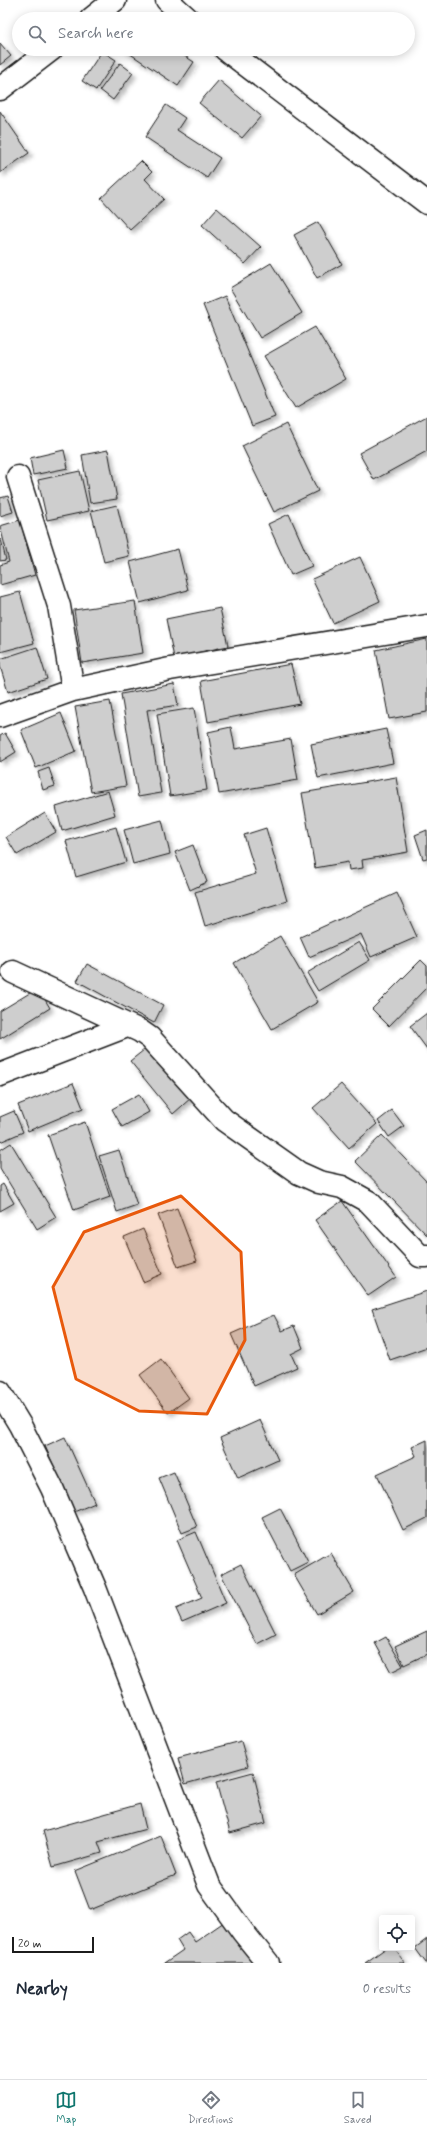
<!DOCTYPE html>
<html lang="en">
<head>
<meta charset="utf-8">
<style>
	:root { --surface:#fff; --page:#f2f2f3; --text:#1f2937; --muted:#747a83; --line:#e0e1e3; --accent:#0f766e }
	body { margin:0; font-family:Mynerve,sans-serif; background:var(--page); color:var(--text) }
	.controls { position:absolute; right:12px; bottom:12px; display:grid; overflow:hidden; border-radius:4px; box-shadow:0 2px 10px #0003 }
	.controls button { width:36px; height:36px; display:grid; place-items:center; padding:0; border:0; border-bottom:1px solid var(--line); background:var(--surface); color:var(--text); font:20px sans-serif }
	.scale { position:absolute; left:12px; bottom:10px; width:82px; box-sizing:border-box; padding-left:4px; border:2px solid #1c1c1c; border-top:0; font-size:11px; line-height:14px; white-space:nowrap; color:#1c1c1c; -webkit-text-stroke:3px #fff; paint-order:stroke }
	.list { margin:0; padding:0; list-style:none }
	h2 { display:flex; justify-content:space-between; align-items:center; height:52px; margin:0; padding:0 16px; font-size:17px }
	h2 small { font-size:13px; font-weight:400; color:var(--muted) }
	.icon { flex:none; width:22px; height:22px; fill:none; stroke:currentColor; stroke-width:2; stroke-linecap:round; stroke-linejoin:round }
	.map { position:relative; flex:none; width:427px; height:1963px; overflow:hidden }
	.search { position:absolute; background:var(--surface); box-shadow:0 2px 10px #0003; left:12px; right:12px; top:12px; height:44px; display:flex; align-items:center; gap:10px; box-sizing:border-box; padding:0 14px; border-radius:22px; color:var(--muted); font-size:15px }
	.sheet { height:116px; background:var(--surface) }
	nav { display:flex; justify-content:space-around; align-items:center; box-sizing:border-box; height:56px; border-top:1px solid var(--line); background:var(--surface); font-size:11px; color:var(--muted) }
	nav a { display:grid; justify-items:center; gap:2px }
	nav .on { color:var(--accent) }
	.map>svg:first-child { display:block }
	.building { fill:#cecece; stroke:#1c1c1c; filter:url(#shadow) }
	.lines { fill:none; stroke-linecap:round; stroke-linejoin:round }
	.minor-casing { stroke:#1c1c1c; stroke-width:25 }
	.tertiary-casing { stroke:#1c1c1c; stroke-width:25 }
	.minor { stroke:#fff; stroke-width:22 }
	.tertiary { stroke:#fff; stroke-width:22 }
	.marked { fill:#e8590c; fill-opacity:0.2; stroke:#e8590c; stroke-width:3; stroke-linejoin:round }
</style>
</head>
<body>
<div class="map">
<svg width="427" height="1963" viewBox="0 0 427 1963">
	<defs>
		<filter id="shadow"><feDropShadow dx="3.5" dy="3.5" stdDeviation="2" flood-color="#0004"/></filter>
	</defs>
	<rect width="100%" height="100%" fill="#fff"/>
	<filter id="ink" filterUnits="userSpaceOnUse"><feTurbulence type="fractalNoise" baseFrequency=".025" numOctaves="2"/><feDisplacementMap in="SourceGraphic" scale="8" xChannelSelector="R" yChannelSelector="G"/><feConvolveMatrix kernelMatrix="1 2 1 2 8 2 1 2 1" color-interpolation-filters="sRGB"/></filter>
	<g filter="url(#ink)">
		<path class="building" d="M0,43L11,56L0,65Z
			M123,49H174L194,62L178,86Z
			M102,51L116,60L96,90L82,81Z
			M120,63L133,73L113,100L100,90Z
			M219,80L261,116L242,138L199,103Z
			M166,105L185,118L177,130L220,158L207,178L145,137Z
			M0,111L29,153L0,173Z
			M141,161L152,172L145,179L164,199L130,230L101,198Z
			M217,208L261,247L245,264L202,225Z
			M318,222L342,264L317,278L294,235Z
			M271,263L302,313L260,338L230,288Z
			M225,296L275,417L252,426L203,305Z
			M315,327L346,379L296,408L264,356Z
			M427,416V451L374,480L359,453Z
			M286,424L318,491L274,512L242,446Z
			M64,450L68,468L33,475L30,458Z
			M108,450L117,499L90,503L82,455Z
			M80,471L89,511L47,520L38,480Z
			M8,496L13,512L0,516V498Z
			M117,505L129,556L104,562L91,511Z
			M289,514L312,566L291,575L268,524Z
			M20,520L35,575L0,585V565L9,562L0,526Z
			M1,539L6,560L0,561V540Z
			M178,549L188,590L140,603L130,562Z
			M360,557L380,601L333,623L312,579Z
			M20,592L34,643L0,652V597Z
			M135,601L143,653L82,663L74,610Z
			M220,608L228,646L174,658L166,619Z
			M427,639V712L389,719L376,650Z
			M37,647L47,679L8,692L0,666V659Z
			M291,664L300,704L208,722L201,681Z
			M174,684L178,705L147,710L161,793L138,797L121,694Z
			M110,701L126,786L91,792L75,707Z
			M194,708L207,790L170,796L157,714Z
			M61,713L76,751L36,768L21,730Z
			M231,727L235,749L291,739L298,780L219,794L208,732Z
			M386,729L393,763L318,778L311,744Z
			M5,733L16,752L0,762V736Z
			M49,768L55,786L43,790L38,772Z
			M396,777L408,852L362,860L363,868L349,870L348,862L315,868L302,793Z
			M108,791L115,815L62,831L56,807Z
			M45,813L56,832L17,855L6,837Z
			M162,820L170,854L133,864L124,830Z
			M116,827L126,862L76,877L66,841Z
			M266,828L287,901L205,926L195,892L256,874L244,835Z
			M427,830V858L423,859L415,835Z
			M193,845L207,882L190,890L175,852Z
			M397,893L417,937L371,957L361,934L309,957L300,937Z
			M280,936L318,1002L272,1029L234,963Z
			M359,942L370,960L318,991L307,973Z
			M421,960L427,966V987L389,1026L372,1009Z
			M87,964L163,1005L154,1023L77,981Z
			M38,988L50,1008L0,1039V1011Z
			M427,1013V1049L410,1026Z
			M149,1046L192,1097L173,1114L130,1061Z
			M73,1083L83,1108L28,1131L18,1105Z
			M341,1084L377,1124L349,1148L313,1108Z
			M139,1094L149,1112L122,1127L112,1109Z
			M392,1110L404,1126L389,1137L378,1121Z
			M14,1111L23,1132L0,1142V1117Z
			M85,1122L110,1197L74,1210L48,1135Z
			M382,1135L427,1182V1235L355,1161Z
			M11,1143L56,1217L37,1229L0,1168V1150Z
			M119,1150L137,1205L117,1212L99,1156Z
			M3,1184L14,1203L0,1211V1186Z
			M342,1201L396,1277L368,1296L315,1220Z
			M177,1208L197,1261L178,1267L158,1215Z
			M143,1229L162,1274L143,1282L124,1237Z
			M427,1291V1347L390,1360L372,1309Z
			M274,1315L282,1331L294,1326L303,1348L291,1354L297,1367L254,1386L231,1334Z
			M161,1359L189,1398L168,1413L140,1375Z
			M260,1420L278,1460L238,1478L220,1438Z
			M65,1437L95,1503L74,1512L45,1446Z
			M427,1440V1518L403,1530L377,1474L416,1456L412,1447Z
			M174,1472L197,1527L182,1533L159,1478Z
			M280,1508L308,1562L290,1571L262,1517Z
			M196,1532L226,1603L182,1622L176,1609L202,1598L177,1540Z
			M331,1553L354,1592L317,1614L294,1575Z
			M241,1564L276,1634L257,1644L221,1574Z
			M427,1631V1654L404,1665L395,1646Z
			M386,1637L403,1666L391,1672L375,1643Z
			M241,1741L248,1766L185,1784L178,1758Z
			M253,1772L266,1823L230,1833L216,1782Z
			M140,1804L146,1829L98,1842L102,1853L53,1867L43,1831Z
			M161,1836L176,1875L90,1910L75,1871Z
			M224,1922L253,1963H164L183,1950L177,1940L188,1932L195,1942Z
			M427,1939V1963H426L415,1948Z
			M386,1948H394L405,1963H365Z"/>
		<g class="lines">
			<defs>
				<path id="minor" d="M91,19L115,0
					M0,89L52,49
					M18,477L59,606L73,690
					M0,716L73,690L170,669L427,626
					M13,972L140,1031L150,1038L224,1120L299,1173L319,1182L342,1187L369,1202L420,1256H427
					M0,1075L127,1026
					M0,1392L20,1425L52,1488L95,1588L209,1885L243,1932L268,1963"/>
				<path id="tertiary" d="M167,0L188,19
					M225,49L427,203"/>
			</defs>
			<use href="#minor" class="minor-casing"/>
			<use href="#tertiary" class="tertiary-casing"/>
			<use href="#minor" class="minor"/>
			<use href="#tertiary" class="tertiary"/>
		</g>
	</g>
	<path class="marked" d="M181,1196L241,1252L245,1340L207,1414L139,1411L76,1379L53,1287L84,1232Z"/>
</svg>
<div class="controls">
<button><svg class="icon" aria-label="locate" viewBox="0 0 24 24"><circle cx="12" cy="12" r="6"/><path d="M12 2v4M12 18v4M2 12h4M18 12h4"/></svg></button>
</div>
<div class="scale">20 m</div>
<div class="search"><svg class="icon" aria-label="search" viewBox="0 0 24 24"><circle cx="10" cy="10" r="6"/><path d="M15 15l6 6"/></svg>Search here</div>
</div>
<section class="sheet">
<h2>Nearby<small>0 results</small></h2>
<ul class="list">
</ul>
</section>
<nav>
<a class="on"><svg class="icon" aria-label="map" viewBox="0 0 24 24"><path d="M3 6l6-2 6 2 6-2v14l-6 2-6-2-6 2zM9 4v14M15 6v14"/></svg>Map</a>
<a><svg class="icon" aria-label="directions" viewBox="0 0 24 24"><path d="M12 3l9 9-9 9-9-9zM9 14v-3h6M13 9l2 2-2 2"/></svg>Directions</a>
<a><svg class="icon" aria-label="saved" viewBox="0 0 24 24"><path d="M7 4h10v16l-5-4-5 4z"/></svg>Saved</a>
</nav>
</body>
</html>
